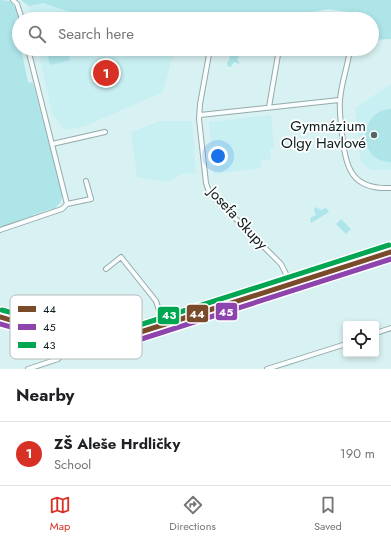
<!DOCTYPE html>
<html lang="en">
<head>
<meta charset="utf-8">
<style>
	:root { --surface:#fff; --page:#f6f6f6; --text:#202124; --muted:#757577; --line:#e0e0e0; --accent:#d93025 }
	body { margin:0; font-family:Jost,sans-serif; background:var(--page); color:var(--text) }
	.controls { position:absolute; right:12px; bottom:12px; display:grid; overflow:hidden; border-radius:4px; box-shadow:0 2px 6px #0003 }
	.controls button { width:36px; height:36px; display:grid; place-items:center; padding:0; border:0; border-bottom:1px solid var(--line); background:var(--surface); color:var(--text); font:20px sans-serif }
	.you { position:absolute; left:218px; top:156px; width:14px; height:14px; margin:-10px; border:3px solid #fff; border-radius:50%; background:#1a73e8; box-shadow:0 0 0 6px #1a73e833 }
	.badge { display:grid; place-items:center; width:26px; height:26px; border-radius:50%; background:var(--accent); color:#fff; font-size:13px; font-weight:700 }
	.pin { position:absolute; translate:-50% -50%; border:2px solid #fff; box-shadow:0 1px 4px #0006 }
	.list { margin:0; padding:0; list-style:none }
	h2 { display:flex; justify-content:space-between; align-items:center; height:52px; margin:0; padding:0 16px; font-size:17px }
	h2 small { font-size:13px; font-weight:400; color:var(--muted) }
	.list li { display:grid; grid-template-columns:26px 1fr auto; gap:12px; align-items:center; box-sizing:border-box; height:64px; padding:0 16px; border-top:1px solid var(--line) }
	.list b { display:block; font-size:15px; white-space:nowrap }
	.list p { margin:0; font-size:13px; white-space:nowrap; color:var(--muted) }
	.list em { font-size:13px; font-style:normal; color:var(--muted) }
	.icon { flex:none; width:22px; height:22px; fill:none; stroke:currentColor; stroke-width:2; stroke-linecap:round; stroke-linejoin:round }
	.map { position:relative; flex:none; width:391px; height:369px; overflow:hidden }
	.search { position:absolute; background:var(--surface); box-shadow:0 2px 6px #0003; left:12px; right:12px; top:12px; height:44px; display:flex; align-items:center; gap:10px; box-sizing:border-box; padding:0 14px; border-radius:22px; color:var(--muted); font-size:15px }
	.sheet { height:116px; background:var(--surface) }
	nav { display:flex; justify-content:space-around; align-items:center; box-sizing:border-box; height:56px; border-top:1px solid var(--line); background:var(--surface); font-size:11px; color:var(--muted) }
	nav a { display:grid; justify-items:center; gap:2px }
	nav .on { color:var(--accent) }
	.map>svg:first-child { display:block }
	.built { fill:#c8f0f3 }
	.green { fill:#ade5e9 }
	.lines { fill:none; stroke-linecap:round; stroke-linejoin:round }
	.minor-casing { stroke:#96aaaa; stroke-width:6 }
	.minor { stroke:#f9fdfd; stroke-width:4 }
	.bus-1-casing { stroke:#fff; stroke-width:8 }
	.bus-2-casing { stroke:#fff; stroke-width:8 }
	.bus-3-casing { stroke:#fff; stroke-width:8 }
	.bus-1 { stroke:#7a4b2a; stroke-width:5 }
	.bus-2 { stroke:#8e44ad; stroke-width:5 }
	.bus-3 { stroke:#00a651; stroke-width:5 }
	.poi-dot { fill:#536768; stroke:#fff; stroke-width:1.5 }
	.labels { text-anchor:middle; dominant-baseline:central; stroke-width:3.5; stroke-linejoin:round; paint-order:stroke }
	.poi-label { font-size:15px; fill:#0c1d1e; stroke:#fff; text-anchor:end }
	.street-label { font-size:15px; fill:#0c1d1e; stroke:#fff }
	.key { fill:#fff; stroke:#b6bbbc; stroke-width:1 }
	.key-label { font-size:11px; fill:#0c1d1e }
	.line-badge { stroke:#fff; stroke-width:1.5 }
	.badge-label { font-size:11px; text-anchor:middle; font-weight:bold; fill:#fff }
</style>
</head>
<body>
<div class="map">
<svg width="391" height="369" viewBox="0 0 391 369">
	<rect width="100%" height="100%" fill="#d8f1f2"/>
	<path class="built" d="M43,3L58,7L91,19H31L29,6Z
		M38,49H173V55L163,92L85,126L64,130L52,113Z
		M391,84V170H371L361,162L355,108Z
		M271,115L274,148H270L271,159L261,161V168L214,174L209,122Z
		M160,121H192L196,173L181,174L168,182L137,177L131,132Z"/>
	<path class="green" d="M0,0L10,1L17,10L19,18L15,20L19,37V49H21L28,82L33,83L63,196L60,203L53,210L51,209L33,215L30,218L28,217L4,226H0Z
		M21,0H391V39L372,40V19H362L363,14L328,9L278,19H91L43,3L29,6Z
		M46,49H67L70,60L50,65Z
		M238,51L241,54L237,59L240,64L234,62L231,67L227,66V63L230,58L227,53L230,52L234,54Z
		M388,109H391V162C359,163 356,115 388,109Z
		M315,207L321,210L326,208L329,212L311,223L310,218L316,215L314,210Z
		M341,219L351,229L346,234L336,224Z"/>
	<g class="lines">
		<defs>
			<path id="minor" d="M13,0L17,4L22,19
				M28,49L67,204
				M210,49L200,104L199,119L206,183L209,192L281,264L291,284
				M350,49C348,66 341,83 340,100C339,111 341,123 342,134C346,168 351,190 391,188
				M269,107L279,49
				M200,115L339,100
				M52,144L105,132
				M0,230L62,209L67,204L91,199L86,181
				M106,269L121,257L156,301L164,326
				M0,317C43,330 83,342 128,336L391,252
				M376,333L391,328
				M28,369L58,359L65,351L68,336
				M267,369L346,344"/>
		</defs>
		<use href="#minor" class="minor-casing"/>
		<use href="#minor" class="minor"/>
		<defs>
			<path id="bus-1" d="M0,317C43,330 83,340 128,336L391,252"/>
			<path id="bus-2" d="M0,324C43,337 84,347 129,343L391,259"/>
			<path id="bus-3" d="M2,310L49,323L80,329H127L389,245"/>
		</defs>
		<use href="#bus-1" class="bus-1-casing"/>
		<use href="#bus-2" class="bus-2-casing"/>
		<use href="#bus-3" class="bus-3-casing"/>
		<use href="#bus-1" class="bus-1"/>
		<use href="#bus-2" class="bus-2"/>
		<use href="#bus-3" class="bus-3"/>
	</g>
	<circle class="poi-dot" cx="374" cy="135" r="4"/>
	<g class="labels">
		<g class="poi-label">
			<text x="366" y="126">Gymnázium<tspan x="366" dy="17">Olgy Havlové</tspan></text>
		</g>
		<g class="street-label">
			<text transform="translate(238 218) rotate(47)">Josefa Skupy</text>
		</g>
	</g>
	<rect x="10" y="295" width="132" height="64" rx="6" class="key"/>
	<rect x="18" y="306" width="18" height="6" fill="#7a4b2a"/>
	<rect x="18" y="324" width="18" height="6" fill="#8e44ad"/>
	<rect x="18" y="342" width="18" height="6" fill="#00a651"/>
	<g class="key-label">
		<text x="43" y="313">44</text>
		<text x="43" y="331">45</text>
		<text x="43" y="349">43</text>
	</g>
	<g class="line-badge">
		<rect x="215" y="302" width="23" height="19" rx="4" fill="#8e44ad"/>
		<rect x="186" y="304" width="23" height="19" rx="4" fill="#7a4b2a"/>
		<rect x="157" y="306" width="23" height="19" rx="4" fill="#00a651"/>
	</g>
	<g class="badge-label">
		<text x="226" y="316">45</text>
		<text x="197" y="318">44</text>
		<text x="169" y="319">43</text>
	</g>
</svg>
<div class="controls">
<button><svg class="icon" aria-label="locate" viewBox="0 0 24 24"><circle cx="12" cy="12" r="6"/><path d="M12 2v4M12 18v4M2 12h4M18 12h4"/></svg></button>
</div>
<div class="you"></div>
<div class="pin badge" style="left:106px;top:73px">1</div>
<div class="search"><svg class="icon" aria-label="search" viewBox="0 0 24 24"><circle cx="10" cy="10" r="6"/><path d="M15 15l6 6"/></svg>Search here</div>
</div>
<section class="sheet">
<h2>Nearby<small></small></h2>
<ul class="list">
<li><span class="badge">1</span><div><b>ZŠ Aleše Hrdličky</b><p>School</p></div><em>190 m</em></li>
</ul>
</section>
<nav>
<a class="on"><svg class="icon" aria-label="map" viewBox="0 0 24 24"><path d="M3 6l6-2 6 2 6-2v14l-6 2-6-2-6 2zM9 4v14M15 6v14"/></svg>Map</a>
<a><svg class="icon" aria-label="directions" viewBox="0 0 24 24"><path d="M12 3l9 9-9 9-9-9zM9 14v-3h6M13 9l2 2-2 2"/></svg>Directions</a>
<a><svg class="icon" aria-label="saved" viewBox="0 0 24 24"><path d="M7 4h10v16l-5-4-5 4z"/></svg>Saved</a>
</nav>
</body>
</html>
